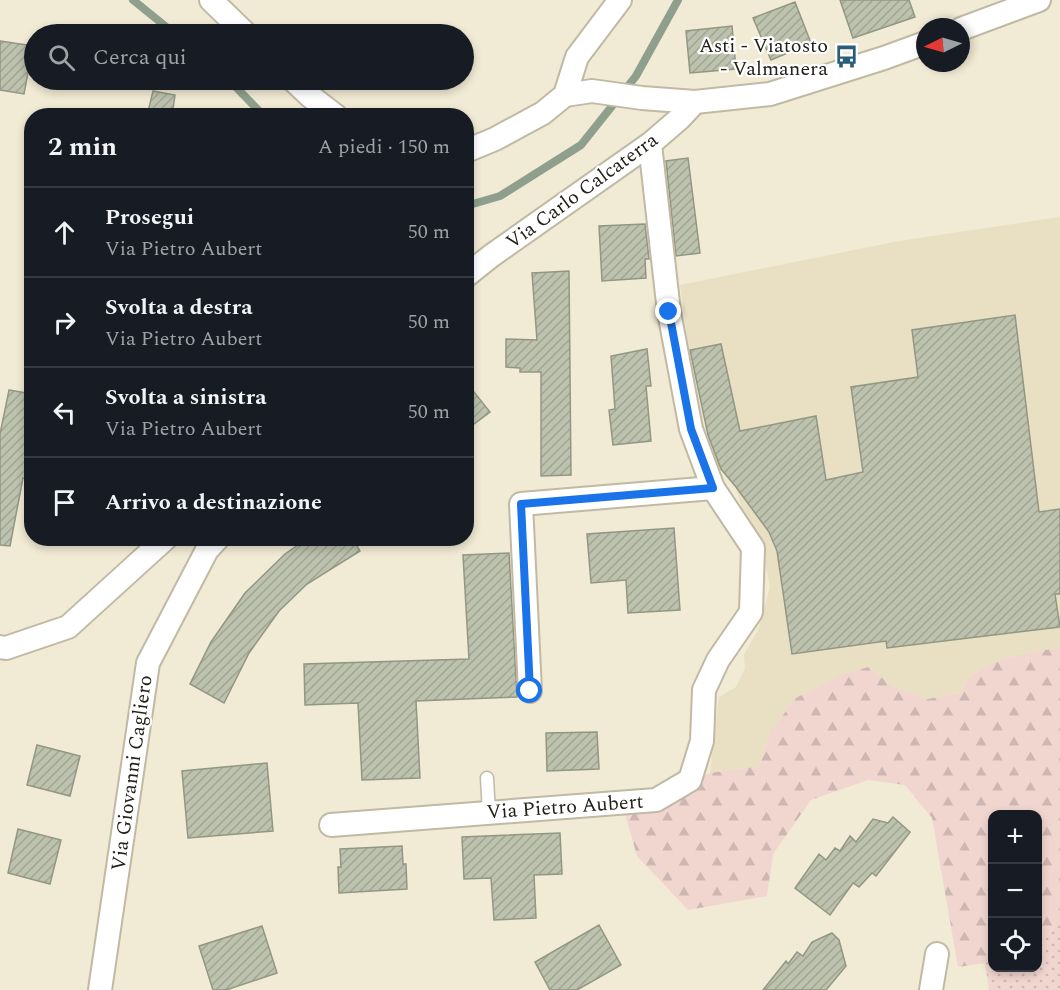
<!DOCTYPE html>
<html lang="it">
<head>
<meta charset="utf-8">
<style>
	:root { --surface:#171b24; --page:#242831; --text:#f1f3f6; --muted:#9ea1a6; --line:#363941 }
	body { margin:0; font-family:Spectral,serif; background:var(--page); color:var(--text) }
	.controls { position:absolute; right:18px; bottom:18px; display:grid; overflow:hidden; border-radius:12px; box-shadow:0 3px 9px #0003 }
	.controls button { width:54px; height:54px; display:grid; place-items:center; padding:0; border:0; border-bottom:2px solid var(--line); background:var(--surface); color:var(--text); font:30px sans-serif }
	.compass { position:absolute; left:916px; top:18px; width:54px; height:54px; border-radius:50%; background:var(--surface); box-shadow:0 3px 9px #0003; rotate:265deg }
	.stop { position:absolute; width:18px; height:18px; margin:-14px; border:4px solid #1a73e8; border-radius:50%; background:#fff }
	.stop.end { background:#1a73e8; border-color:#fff; box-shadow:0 2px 6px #0008 }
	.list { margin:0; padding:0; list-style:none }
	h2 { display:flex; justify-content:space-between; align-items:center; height:78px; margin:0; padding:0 24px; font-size:26px }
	h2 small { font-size:20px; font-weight:400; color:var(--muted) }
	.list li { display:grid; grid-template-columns:39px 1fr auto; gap:18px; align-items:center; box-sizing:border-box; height:90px; padding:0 24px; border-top:2px solid var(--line) }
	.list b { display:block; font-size:22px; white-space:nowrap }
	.list p { margin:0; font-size:20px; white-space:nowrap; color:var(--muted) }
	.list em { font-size:20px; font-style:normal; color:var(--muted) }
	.icon { flex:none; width:33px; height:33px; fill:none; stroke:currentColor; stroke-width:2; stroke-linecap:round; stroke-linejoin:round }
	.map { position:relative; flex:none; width:1060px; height:990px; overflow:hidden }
	.search { position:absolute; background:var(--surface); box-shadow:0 3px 9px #0003; left:24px; top:24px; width:450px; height:66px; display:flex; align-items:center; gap:15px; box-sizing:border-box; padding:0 21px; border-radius:33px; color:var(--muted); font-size:22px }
	.panel { position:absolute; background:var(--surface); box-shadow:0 3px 9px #0003; left:24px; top:108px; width:450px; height:438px; border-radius:24px }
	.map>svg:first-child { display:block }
	.built { fill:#e9dfc3 }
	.forest { fill:url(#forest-firs) }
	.park { fill:url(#park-dots) }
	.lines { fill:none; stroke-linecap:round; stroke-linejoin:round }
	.stream { stroke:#8ea08d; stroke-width:8 }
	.building { fill:url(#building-hatch); stroke:#929783; stroke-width:1.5 }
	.lane-casing { stroke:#c0b9a4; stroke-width:15 }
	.street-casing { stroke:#c0b9a4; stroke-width:26 }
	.lane { stroke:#fff; stroke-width:12 }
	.street { stroke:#fff; stroke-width:22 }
	.route { stroke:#1a73e8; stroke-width:8 }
	.labels { text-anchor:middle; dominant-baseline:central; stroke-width:4.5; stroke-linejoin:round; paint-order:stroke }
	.poi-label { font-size:20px; fill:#24211a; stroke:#fff; text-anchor:end }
	.street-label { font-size:20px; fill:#24211a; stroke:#fff }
</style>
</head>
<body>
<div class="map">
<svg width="1060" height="990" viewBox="0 0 1060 990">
	<defs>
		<pattern id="forest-firs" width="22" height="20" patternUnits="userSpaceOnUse" patternTransform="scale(1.5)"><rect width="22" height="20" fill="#f1d6d0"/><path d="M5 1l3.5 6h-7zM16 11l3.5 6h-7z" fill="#ceb7b2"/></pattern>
		<pattern id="park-dots" width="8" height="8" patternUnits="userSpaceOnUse" patternTransform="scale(1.5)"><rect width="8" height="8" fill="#f1d6d0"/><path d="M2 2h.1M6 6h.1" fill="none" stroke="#ceb7b2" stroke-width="1.8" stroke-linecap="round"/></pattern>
		<pattern id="building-hatch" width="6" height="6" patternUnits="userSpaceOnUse" patternTransform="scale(1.5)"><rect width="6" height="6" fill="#bcc2ad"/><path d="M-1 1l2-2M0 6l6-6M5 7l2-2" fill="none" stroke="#a1a694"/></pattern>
	</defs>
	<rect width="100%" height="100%" fill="#f1ead4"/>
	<path class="built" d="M1060,217V647L1001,659L970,675L961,693L927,699L894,687L868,667L771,731L759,766L710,773L719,697L736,687L745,668L744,655L758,630L770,587L761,543L744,516L736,487L714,462L689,350L680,285L899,241Z"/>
	<path class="forest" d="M1060,647V915L1038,952V814H992V962L958,967L932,818L905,785L868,780L811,800L773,854L767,896L688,910L637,856L622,803L710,773L759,766L771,731L796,698L840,676L868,667L894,687L927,699L961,693L970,675L1001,659Z"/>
	<path class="park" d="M1060,915V990H989L985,963L992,962V968H1038V952Z"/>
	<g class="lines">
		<path class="stream" d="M133,0L175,34
			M229,80L264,116
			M466,206L500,196L581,145L636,76L678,0"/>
	</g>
	<path class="building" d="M840,0H909L915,17L853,38Z
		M795,2L811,43L771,60L753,18Z
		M732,26L736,69L690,73L686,31Z
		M0,41L33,46L24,94L0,90Z
		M153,91L175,95L172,116H147Z
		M688,158L700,253L676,256L666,161Z
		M645,224L649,259H645L646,278L602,281L599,226Z
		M569,271L571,475L541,476V372H520V368L506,367V339L537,340L532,273Z
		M1015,315L1039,512L1060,509V594H1055L1060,627L887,648L886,641L792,654L777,551L769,532L736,487L721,469L708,435L690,350L721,344L740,431L816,416L826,480L863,472L851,387L918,377L912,330Z
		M647,349L651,386H646L651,441L613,445L609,410L615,409L611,356Z
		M466,382L490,412L466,430Z
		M9,390L32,394V480L23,478L10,546L0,545V434Z
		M674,528L680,610L628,613L626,580L591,583L587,534Z
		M308,538H352L360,551L307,584L279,611L249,653L224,703L190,684L211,642L245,593L285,554Z
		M509,553L517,697L416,701L420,778L362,780L358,703L305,705L304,664L469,659L463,555Z
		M597,732L599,769L547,771L546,733Z
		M37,745L80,756L70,796L27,785Z
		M267,763L273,831L188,838L182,771Z
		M893,817L910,832L876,876L872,873L859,887L853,883L830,915L795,888L819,854L826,860L835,848L840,851L850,836L856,842L873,819L888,823Z
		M18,829L61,840L50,884L8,873Z
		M560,833L562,874L534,875L536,918L494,920L491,878L464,879L462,837Z
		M402,846L403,864H406L407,889L339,893L338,867H341L340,849Z
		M599,925L621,965L577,990H550L535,962Z
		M262,926L277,973L226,990H213L199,946Z
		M832,933L839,940L846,966L826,990H763L786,961L788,964L797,952L803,956L812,942Z"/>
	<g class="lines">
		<defs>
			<path id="lane" d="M487,778L489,813"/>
			<path id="street" d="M211,0L246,34
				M961,29L1039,0
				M293,80L310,96L336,116
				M565,95L577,57L620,0
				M466,151L495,139L543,113L565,95L592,91L642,98L695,102L770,94L884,58L925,43
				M466,276L491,256L650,144L679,119L695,102
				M0,647L6,648L68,627L166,538
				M530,691L521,504L713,488
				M331,825L656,800L690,780L702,741L704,690L718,660L751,612L753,548L713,488L691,429L669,312L650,144
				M100,990L148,663L207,550L218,538
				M931,990L937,954"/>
		</defs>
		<use href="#lane" class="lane-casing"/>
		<use href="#street" class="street-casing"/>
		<use href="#lane" class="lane"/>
		<use href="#street" class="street"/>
	</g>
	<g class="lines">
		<path class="route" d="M530,691L521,504L713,488L691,429L669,312"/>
	</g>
	<defs>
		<symbol id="bus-bare" viewBox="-9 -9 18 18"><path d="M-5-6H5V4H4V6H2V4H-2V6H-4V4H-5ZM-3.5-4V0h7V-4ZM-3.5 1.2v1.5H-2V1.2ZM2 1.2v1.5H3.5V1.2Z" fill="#295d79" stroke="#fff" stroke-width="2.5" paint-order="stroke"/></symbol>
	</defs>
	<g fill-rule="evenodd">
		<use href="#bus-bare" x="830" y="40" width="33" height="33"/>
	</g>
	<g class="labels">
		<g class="poi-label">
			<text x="828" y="46">Asti - Viatosto<tspan x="828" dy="23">- Valmanera</tspan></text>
		</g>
		<g class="street-label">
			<text transform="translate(582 191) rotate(-36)">Via Carlo Calcaterra</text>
			<text transform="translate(132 773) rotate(-82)">Via Giovanni Cagliero</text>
			<text transform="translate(565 807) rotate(-4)">Via Pietro Aubert</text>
		</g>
	</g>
</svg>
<div class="controls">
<button>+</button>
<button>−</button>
<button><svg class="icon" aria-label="locate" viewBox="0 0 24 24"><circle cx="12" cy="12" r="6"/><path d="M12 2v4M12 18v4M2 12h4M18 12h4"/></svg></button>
</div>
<svg class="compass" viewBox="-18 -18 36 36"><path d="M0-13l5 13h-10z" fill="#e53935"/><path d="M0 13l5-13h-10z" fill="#9ea1a6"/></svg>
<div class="stop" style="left:530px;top:691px"></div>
<div class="stop end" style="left:669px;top:312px"></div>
<div class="search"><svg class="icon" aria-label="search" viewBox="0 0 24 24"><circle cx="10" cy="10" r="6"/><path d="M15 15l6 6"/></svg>Cerca qui</div>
<section class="panel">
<h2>2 min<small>A piedi · 150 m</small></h2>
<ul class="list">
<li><svg class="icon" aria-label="ahead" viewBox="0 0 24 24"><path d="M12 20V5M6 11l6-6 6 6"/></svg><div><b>Prosegui</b><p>Via Pietro Aubert</p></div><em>50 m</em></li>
<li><svg class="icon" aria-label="right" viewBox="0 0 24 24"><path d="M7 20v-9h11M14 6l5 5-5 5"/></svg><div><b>Svolta a destra</b><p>Via Pietro Aubert</p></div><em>50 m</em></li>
<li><svg class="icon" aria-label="left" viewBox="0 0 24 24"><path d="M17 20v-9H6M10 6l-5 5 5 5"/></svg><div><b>Svolta a sinistra</b><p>Via Pietro Aubert</p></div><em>50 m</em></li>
<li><svg class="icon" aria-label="arrive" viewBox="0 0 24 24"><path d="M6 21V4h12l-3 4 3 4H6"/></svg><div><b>Arrivo a destinazione</b></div></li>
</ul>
</section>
</div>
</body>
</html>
